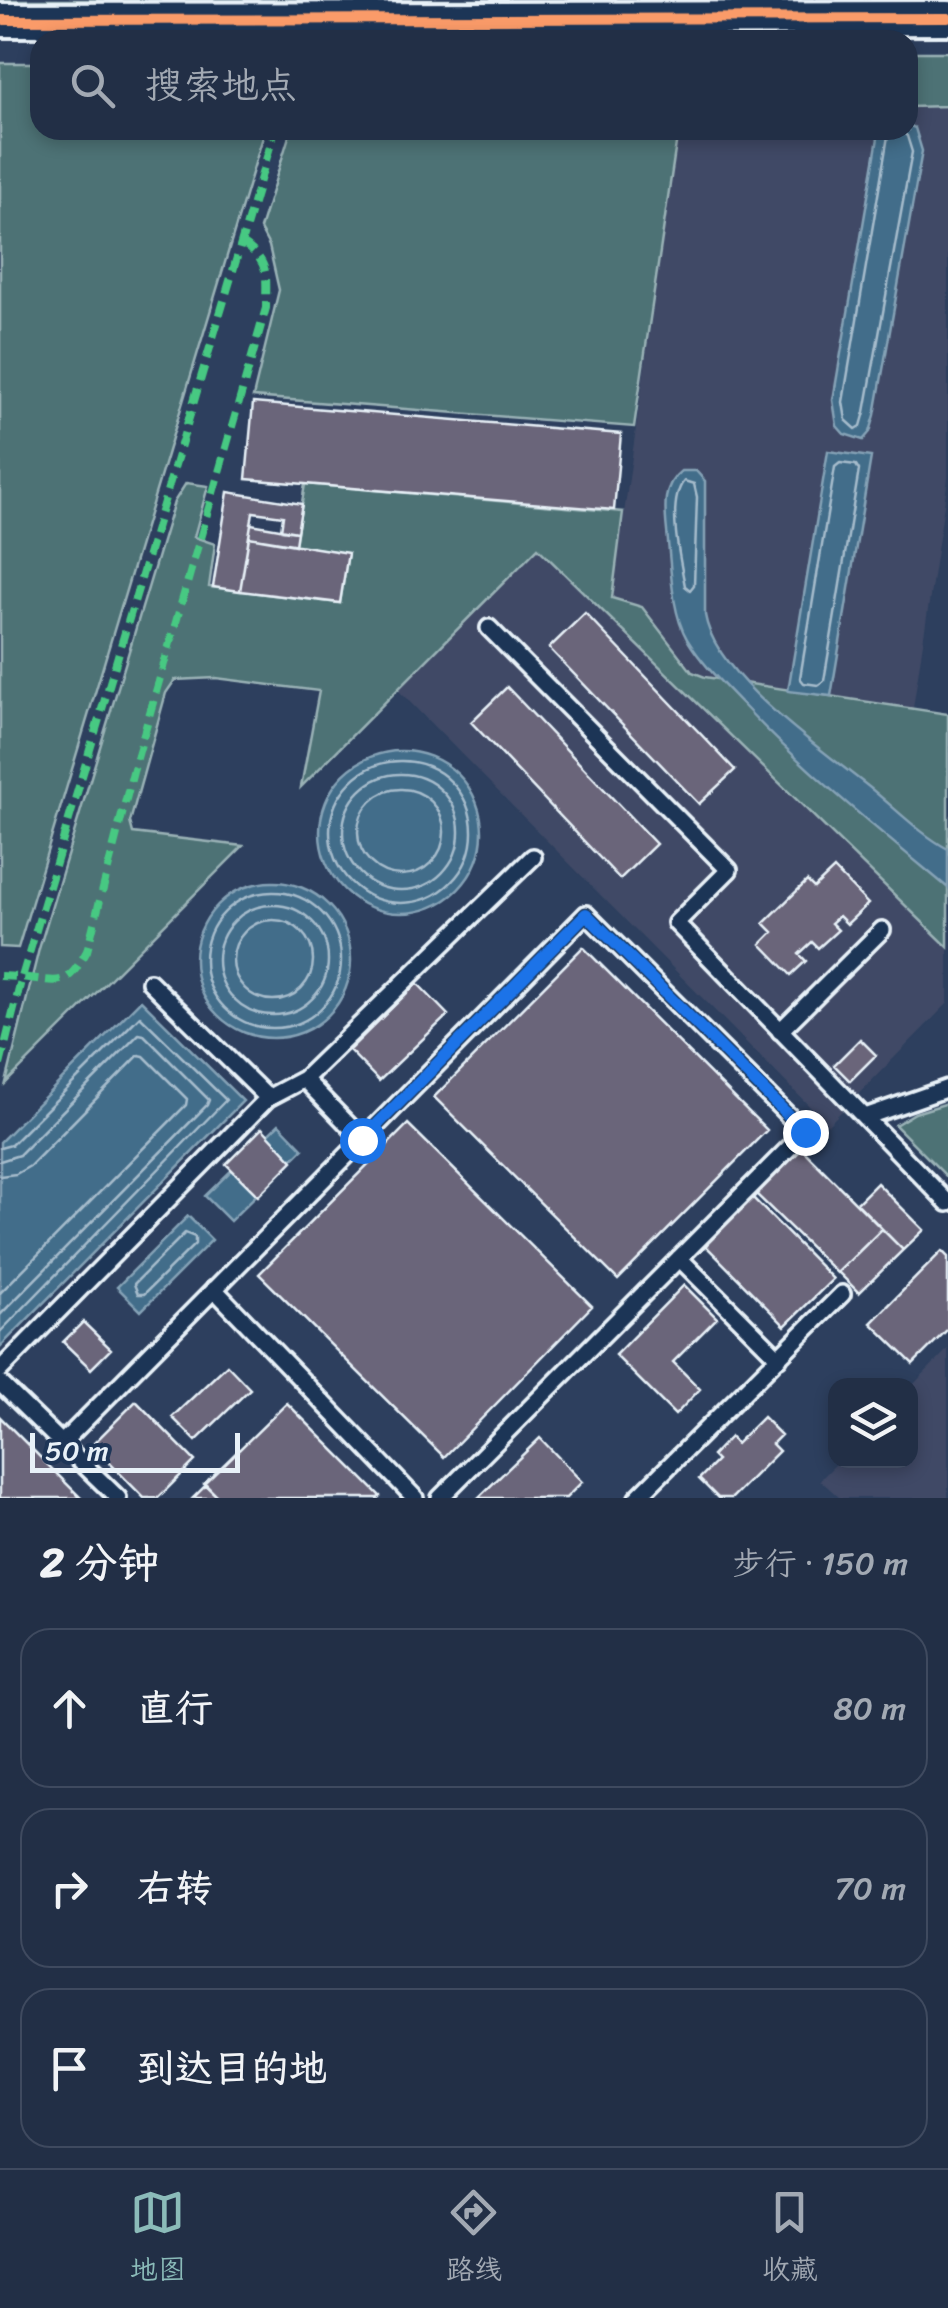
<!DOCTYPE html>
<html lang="zh">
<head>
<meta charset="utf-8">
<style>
	:root { --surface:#222f46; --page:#2e3b51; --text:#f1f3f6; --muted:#a2a9b3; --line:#3f4a5f; --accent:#8bbbb9 }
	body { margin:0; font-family:Sriracha,"LXGW WenKai TC",sans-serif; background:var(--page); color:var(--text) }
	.controls { position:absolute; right:30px; bottom:30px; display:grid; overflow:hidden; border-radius:20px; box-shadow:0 5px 15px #0003 }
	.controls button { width:90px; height:90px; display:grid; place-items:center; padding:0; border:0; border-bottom:2px solid var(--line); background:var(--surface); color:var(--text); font:50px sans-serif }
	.scale { position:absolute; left:30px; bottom:25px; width:210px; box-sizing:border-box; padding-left:10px; border:5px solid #e8f1f8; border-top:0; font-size:28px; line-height:35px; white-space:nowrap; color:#e8f1f8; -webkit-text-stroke:8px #1d3557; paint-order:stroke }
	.stop { position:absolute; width:30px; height:30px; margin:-22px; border:8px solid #1a73e8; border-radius:50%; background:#fff }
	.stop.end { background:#1a73e8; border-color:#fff; box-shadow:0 2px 10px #0008 }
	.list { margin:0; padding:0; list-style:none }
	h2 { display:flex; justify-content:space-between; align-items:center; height:130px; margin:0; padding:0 40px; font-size:42px }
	h2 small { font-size:32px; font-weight:400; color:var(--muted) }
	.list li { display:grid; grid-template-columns:65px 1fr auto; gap:30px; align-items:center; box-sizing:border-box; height:160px; margin:0 20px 20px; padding:0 20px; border:2px solid var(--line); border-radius:30px }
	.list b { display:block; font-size:38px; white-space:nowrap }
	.list em { font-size:32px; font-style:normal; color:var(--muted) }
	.icon { flex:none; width:55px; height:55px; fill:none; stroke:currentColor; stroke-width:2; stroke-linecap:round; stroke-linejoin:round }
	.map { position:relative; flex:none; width:948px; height:1498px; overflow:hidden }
	.search { position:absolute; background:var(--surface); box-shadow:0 5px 15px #0003; left:30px; right:30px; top:30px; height:110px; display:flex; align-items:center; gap:25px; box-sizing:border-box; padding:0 35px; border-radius:30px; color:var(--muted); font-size:38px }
	.sheet { height:670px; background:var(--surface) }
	nav { display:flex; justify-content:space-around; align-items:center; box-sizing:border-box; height:140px; border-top:2px solid var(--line); background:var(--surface); font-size:28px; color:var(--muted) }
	nav a { display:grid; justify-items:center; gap:5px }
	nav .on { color:var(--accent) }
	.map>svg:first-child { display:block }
	.built { fill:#404a66 }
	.green { fill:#4d7275; stroke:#9ab2b6; stroke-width:2.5 }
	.water { fill:#436d8a; stroke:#85a2b6; stroke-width:2.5 }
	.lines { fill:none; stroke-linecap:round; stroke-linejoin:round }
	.shore { stroke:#a6bccc; stroke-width:2.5 }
	.building { fill:#6b657a; stroke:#e8f1f8; stroke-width:2.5 }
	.lane-casing { stroke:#e8f1f8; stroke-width:22 }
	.street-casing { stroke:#e8f1f8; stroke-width:40 }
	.lane { stroke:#1d3557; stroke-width:15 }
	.street { stroke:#1d3557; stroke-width:32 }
	.quiet { stroke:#46c982; stroke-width:8; stroke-dasharray:15 8; stroke-linecap:butt }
	.cycleway-casing { stroke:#1d3557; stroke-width:16 }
	.cycleway { stroke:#fa9b69; stroke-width:10 }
	.route { stroke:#1a73e8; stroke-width:12 }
</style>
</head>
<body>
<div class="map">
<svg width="948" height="1498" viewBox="0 0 948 1498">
	<rect width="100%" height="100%" fill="#2d3f5e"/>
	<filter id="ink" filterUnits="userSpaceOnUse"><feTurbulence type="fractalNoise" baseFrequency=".01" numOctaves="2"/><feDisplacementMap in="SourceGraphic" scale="20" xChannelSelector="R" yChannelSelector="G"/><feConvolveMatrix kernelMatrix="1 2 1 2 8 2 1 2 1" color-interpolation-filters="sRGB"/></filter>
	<g filter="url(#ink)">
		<path class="built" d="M948,106V478L913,708L705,676L692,672L643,607L612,599L678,130H908V107Z
			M537,548L948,947V1003L828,1125L398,690Z
			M948,1349V1498H840L820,1480L839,1461L910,1460L911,1387Z"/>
		<path class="green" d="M0,0H948V5L0,6Z
			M908,52H948V106L908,107Z
			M0,63H40V130H265L18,948L0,947Z
			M291,130H678L634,427L253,397L279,290L269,246L260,229Z
			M186,483L208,486L194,537L215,544L209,587L340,603L348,553L295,545L305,484L623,512L612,598L642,607L692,672L705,677L948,714V947L538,548L301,787L319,691L216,678L175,680L166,693L130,822L133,833L243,846L6,1083L39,949L174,502Z
			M948,1103V1178L895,1125L915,1113Z"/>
		<path class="water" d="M908,125L915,128L922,151L875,415L870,432L863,440L844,434L837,426L833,400L879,132L908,130Z
			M828,451L871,457L831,696L788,691Z
			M681,471H696L705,481V615C715,678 826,752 875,792C898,811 922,835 948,849V888C877,829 805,771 742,704C723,684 702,664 687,639C672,613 671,571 668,542C666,516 659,488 681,471Z
			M320 832a81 81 0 1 1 162 0a81 81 0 1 1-162 0Z
			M195 960a78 78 0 1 1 156 0a78 78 0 1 1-156 0Z
			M141,1000L243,1101L0,1347V1142Z
			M279,1124L303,1149L230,1221L205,1196Z
			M188,1216L212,1240L141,1311L117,1287Z"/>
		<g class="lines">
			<path class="shore" d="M889,130L843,402L846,420L856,429L861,426L865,412L912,152L907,136L900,130
				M840,463L856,465L859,470L824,681L818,685L804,683L800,678L835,467Z
				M684,481L694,484L697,497L694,585L690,590L685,586C680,559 666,503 684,481Z
				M330 832a71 71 0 1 1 142 0a71 71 0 1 1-142 0Z
				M343 832a58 58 0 1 1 116 0a58 58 0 1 1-116 0Z
				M358 832a43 43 0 1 1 86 0a43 43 0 1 1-86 0Z
				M205 960a68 68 0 1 1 136 0a68 68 0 1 1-136 0Z
				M218 960a55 55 0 1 1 110 0a55 55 0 1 1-110 0Z
				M233 960a40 40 0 1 1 80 0a40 40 0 1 1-80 0Z
				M0,1148L11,1145L140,1016L226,1100L0,1332
				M0,1161L19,1155L139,1034L144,1035L209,1100L207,1105L0,1315
				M0,1176L16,1174L30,1166L139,1055L144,1056L187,1099L186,1105L0,1293
				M185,1233L195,1237V1244L144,1294H138L134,1284Z"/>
		</g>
		<path class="building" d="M253,403L621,434L614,510L246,479Z
			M228,492L302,504L297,532L281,530L283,516L253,512L240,591L213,587Z
			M251,524L297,532L295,545L249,537Z
			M249,537L348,553L340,603L240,591Z
			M585,613L735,770L699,804L549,648Z
			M507,687L656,844L620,879L471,722Z
			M834,869L868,904L847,924L839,916L831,923L838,930L818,948L812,942L799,954L806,961L791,975L761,944L773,932L764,923L807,881L814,888Z
			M583,947L767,1130L618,1280L434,1097Z
			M417,983L448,1015L379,1081L349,1050Z
			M860,1039L876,1055L850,1081L834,1065Z
			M408,1124L592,1306L444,1457L259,1274Z
			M262,1128L293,1161L258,1196L226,1164Z
			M801,1148L882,1229L837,1273L756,1194Z
			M877,1183L924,1230L903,1250L857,1203Z
			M752,1197L833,1279L785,1326L704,1244Z
			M882,1229L903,1250L859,1293L838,1272Z
			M942,1251L948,1257V1329L913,1364L871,1323Z
			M684,1285L717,1318L673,1362L700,1389L675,1415L615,1355Z
			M83,1322L111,1349L91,1369L63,1342Z
			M227,1365L250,1389L196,1441L172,1417Z
			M136,1401L195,1461L158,1498H144L92,1445Z
			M287,1403L380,1496L378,1498H219L204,1484Z
			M0,1417L81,1498H0Z
			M763,1417L781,1435L772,1444L779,1451L732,1498H718L699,1479L717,1461L712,1456L730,1437L736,1444Z
			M540,1438L582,1482L566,1498H478Z
			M206,1485L219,1498H193Z"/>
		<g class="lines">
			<defs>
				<path id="lane" d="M489,628L729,870L676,923L948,1203
					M780,1031L882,930
					M304,1079L533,857
					M268,1098L304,1079L363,1140
					M865,1117L948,1088
					M679,1258L779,1358
					M214,1289L415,1498
					M0,1370L268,1098L150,982
					M0,1383L118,1498
					M63,1442L586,914L805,1132L440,1498
					M637,1498L842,1294"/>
				<path id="street" d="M0,20L948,18"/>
			</defs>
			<use href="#lane" class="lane-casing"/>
			<use href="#street" class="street-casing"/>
			<use href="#lane" class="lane"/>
			<use href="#street" class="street"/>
			<path class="quiet" d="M0,976L22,977L275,130
				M0,1065L22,977C62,982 66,988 87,951L133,772L266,308C266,275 271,262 241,242"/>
			<defs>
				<path id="cycleway" d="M0,20L948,18"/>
			</defs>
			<use href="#cycleway" class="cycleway-casing"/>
			<use href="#cycleway" class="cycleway"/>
		</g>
	</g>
	<g class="lines" filter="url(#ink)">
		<path class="route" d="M362,1140L586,914L805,1132"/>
	</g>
</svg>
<div class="controls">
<button><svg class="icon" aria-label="layers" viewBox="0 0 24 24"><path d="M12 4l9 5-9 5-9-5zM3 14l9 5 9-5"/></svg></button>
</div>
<div class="scale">50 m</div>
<div class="stop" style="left:362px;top:1140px"></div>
<div class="stop end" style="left:805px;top:1132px"></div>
<div class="search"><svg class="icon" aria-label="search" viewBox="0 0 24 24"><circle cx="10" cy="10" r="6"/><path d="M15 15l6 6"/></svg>搜索地点</div>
</div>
<section class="sheet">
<h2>2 分钟<small>步行 · 150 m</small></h2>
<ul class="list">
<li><svg class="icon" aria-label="ahead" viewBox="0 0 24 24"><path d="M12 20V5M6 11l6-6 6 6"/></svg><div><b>直行</b></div><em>80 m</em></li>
<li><svg class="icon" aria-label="right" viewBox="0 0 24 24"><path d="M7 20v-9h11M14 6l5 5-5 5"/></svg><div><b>右转</b></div><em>70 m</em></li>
<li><svg class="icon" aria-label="arrive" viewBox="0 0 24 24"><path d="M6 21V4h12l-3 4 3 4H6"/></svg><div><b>到达目的地</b></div></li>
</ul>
</section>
<nav>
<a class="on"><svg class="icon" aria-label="map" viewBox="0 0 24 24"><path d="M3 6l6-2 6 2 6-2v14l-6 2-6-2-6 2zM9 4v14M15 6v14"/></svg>地图</a>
<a><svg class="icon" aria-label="directions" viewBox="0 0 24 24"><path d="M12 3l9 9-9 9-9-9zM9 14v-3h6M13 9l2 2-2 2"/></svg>路线</a>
<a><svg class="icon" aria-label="saved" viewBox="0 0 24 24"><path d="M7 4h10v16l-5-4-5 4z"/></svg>收藏</a>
</nav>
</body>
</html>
